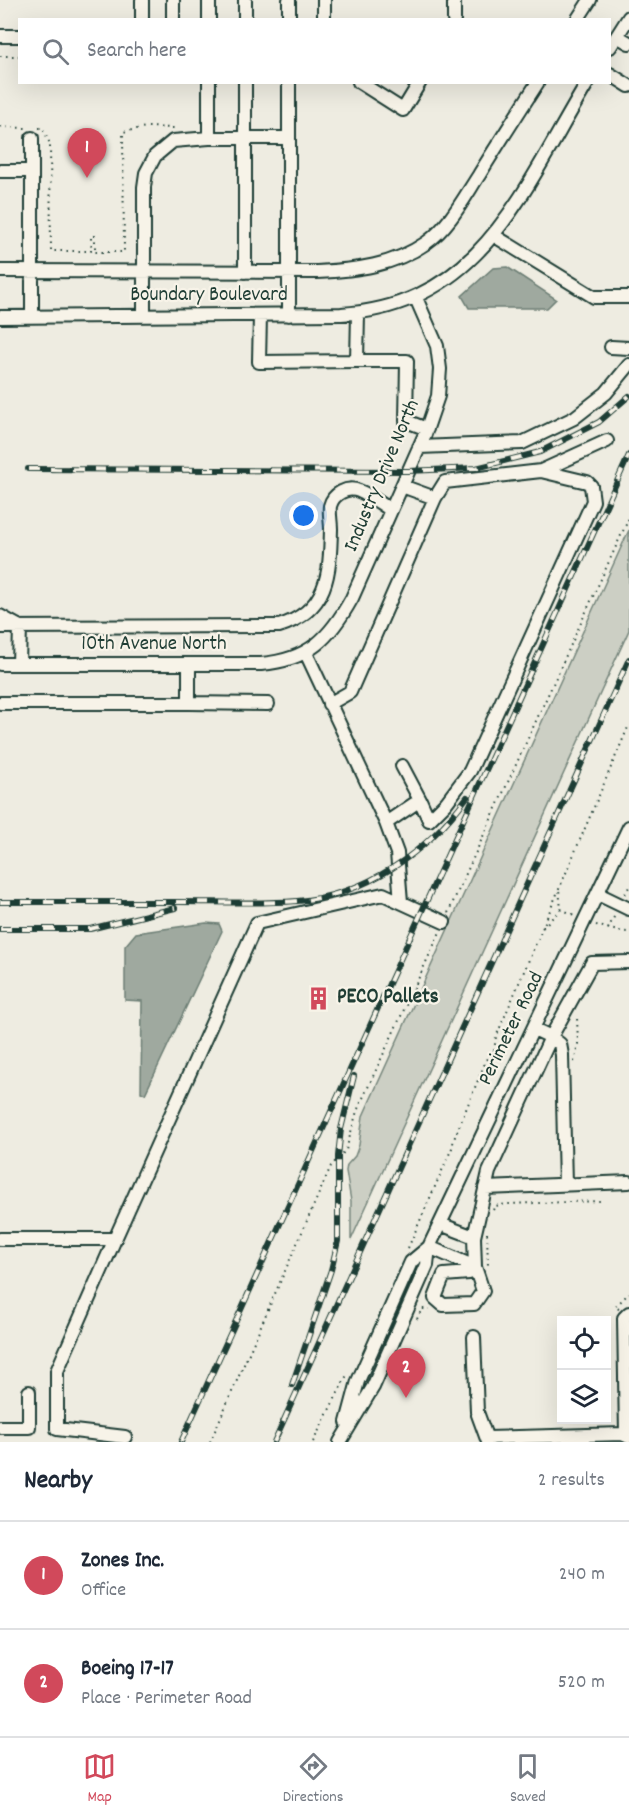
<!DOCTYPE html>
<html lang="en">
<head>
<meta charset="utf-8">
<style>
	:root { --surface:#fff; --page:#f2f2f3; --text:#1f2937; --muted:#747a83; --line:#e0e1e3; --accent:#d1495b }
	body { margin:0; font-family:Dekko,sans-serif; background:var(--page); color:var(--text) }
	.controls { position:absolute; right:18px; bottom:18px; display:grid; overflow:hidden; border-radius:0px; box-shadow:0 6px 24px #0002 }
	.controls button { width:54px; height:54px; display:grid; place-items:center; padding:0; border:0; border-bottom:2px solid var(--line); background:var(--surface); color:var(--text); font:30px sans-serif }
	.you { position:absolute; left:304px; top:516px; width:21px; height:21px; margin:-15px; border:4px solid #fff; border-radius:50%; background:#1a73e8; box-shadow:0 0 0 9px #1a73e833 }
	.badge { display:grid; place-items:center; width:39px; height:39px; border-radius:50%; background:var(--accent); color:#fff; font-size:20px; font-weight:700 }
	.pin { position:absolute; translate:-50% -50px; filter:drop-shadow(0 2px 3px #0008) }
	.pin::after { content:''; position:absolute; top:32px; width:21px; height:18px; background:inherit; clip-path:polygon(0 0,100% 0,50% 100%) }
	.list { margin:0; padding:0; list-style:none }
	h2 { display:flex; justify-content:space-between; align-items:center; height:78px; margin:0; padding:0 24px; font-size:26px }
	h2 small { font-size:20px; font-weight:400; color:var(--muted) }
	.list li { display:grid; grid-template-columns:39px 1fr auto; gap:18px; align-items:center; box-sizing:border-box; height:108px; padding:0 24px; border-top:2px solid var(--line) }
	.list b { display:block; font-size:22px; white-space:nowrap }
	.list p { margin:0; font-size:20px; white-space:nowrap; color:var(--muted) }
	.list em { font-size:20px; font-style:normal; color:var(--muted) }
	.icon { flex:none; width:33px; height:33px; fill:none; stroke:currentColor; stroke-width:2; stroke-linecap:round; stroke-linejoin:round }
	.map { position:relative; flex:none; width:629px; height:1442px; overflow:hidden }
	.search { position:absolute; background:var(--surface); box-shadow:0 6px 24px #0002; left:18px; right:18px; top:18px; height:66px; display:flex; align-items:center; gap:15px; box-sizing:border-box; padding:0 21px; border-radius:0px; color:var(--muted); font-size:22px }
	.sheet { height:294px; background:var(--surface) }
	nav { display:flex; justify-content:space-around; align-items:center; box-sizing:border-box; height:84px; border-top:2px solid var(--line); background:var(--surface); font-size:16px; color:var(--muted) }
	nav a { display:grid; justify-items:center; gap:3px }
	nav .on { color:var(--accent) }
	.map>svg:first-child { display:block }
	.green { fill:#cccfc4; stroke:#76867c; stroke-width:1.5 }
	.water { fill:#9fa99f; stroke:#6c7e74; stroke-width:1.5 }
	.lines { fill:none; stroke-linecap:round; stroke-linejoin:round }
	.minor-casing { stroke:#1f3d34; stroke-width:16 }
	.path { stroke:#1f3d34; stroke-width:2; stroke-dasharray:1.5 4.5; stroke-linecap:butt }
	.minor { stroke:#f7f3e8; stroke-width:12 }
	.rail-casing { stroke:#1f3d34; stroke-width:6 }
	.rail { stroke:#f7f3e8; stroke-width:4; stroke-dasharray:11; stroke-linecap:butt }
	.labels { text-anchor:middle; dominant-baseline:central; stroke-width:4.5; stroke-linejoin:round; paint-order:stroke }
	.street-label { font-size:21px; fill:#1f3d34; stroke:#f7f3e8 }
	.poi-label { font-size:21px; font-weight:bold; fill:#1f3d34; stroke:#f7f3e8; text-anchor:start }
</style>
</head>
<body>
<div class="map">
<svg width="629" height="1442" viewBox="0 0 629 1442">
	<rect width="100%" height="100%" fill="#eeece1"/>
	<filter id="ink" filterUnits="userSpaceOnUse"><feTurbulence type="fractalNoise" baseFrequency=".0167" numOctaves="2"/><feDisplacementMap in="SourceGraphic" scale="12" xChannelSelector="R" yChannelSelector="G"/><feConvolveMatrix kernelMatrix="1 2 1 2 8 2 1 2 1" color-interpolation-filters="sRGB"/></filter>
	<g filter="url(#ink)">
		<path class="green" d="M629,530V630L351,1240V1201L346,1171L347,1165L355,1156L359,1145L363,1116Z"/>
		<path class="water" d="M507,267L556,299L547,308H469L462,296L493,268Z
			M206,923L219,924L222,931L145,1094L141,1092L142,1001L125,1000V946L136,933Z"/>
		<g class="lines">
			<defs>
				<path id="minor" d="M142,0V20
					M209,0V20
					M245,0V20
					M289,0V20
					M324,0V20
					M454,0V20
					M173,20V0
					M577,20L590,0
					M0,36H20
					M617,36L629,43
					M610,47L629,17
					M610,74L629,86
					M209,82V138
					M245,82V272
					M289,82V315
					M359,82L403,110L420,82
					M32,138V316
					M0,171H32
					M493,235L594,297H629
					M0,271L317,272C356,270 393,266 426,243C449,227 464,198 479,175C498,144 518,113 538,82
					M358,313L357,361H407L406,421L427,429
					M260,315L259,362L357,361
					M144,316V187L146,173L155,156L173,141L209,138H289
					M0,317L341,314C482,306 524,187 588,82
					M611,347L629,348
					M419,447L522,443L574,418L606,393L629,365
					M435,498L445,482L541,471L607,441
					M0,616L20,627L19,664
					M0,627L279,626C328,611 330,574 331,529C331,522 329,513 330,506C333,494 347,486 359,491C370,495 381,504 391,510
					M306,653L386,823L397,853L401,902
					M0,664H261C309,660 330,638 352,598L425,434L438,396L440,369L437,346L416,298
					M189,664V703L268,704
					M0,703H189
					M329,704L350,692L435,498L402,486
					M420,800L429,820L446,803L470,771L593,501L591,486L587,482L541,471
					M386,823L420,800L402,766
					M598,894L629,909
					M534,1029L551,1037L592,963L629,962
					M485,1188L629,1182
					M440,1224L474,1237L489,1172L551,1037L560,1044L562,1055L565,1185
					M0,1239H115L57,1371V1429L125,1437
					M115,1239L257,923L383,894L444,922
					M429,1247L475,1267L483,1291L474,1304L443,1305L435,1298L444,1275L469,1273L475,1267L474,1237
					M474,1337L477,1412L488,1442
					M347,1422L358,1381L411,1262L429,1247
					M0,1427H29V1392
					M626,1435L624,1318L629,1313
					M488,1438L622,1434L629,1437
					M340,1442L373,1387L427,1265L429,1247L629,827"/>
			</defs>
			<use href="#minor" class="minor-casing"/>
			<path class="path" d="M0,56H20
				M0,127L27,128
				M39,128H43L50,144L51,251H91V236H95V252H124L123,132L146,127L175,128
				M625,894L629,887
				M561,909L574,915
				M448,913L629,518
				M596,925C607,928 618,932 629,932
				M543,927L561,909L559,889
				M608,929L615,915
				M574,1062L578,1044L577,1017
				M493,1210L495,1206L506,1204L601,1201
				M487,1233L488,1266
				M408,1248L452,1148L454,1139L487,1058L494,1051L496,1037L629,725
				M619,1309L615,1307L629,1293
				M417,1319L422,1309H429
				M210,1442L331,1166L346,1150L357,1111L440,932
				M313,1442L347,1375"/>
			<use href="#minor" class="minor"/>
			<defs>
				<path id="rail" d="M28,469L408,471L476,468L540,452L599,422L629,396
					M0,902C59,902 119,902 178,902C218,902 258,904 297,901C366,896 428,851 467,797
					M0,929H90L175,908
					M292,1385L331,1270L338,1241V1156L341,1129L354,1076
					M181,1442L629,455
					M274,1442L629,659"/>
			</defs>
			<use href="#rail" class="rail-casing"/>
			<use href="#rail" class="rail"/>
		</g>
	</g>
	<defs>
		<symbol id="building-bare" viewBox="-9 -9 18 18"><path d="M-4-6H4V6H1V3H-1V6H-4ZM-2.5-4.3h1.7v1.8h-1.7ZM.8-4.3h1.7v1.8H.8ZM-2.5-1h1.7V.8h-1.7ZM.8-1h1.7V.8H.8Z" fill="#d1495b" stroke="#f7f3e8" stroke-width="2.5" paint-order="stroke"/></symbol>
	</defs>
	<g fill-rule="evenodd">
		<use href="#building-bare" x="302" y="982" width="33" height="33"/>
	</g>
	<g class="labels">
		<g class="street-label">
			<text x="209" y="296">Boundary Boulevard</text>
			<text transform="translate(383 476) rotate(-67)">Industry Drive North</text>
			<text x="154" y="645">10th Avenue North</text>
			<text transform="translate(512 1029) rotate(-64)">Perimeter Road</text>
		</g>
		<g class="poi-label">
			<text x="337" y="998">PECO Pallets</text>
		</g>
	</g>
</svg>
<div class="controls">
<button><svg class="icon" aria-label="locate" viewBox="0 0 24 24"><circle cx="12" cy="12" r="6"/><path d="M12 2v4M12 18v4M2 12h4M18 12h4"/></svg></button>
<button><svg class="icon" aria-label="layers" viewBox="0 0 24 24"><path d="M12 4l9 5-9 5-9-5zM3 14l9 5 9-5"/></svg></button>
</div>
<div class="you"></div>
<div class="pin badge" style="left:87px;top:178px">1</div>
<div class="pin badge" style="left:406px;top:1398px">2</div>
<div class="search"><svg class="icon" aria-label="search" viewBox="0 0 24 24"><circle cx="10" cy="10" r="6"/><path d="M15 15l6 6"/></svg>Search here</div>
</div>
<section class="sheet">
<h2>Nearby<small>2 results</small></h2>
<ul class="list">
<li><span class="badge">1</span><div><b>Zones Inc.</b><p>Office</p></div><em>240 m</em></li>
<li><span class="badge">2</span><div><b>Boeing 17-17</b><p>Place · Perimeter Road</p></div><em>520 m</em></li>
</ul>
</section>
<nav>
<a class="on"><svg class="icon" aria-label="map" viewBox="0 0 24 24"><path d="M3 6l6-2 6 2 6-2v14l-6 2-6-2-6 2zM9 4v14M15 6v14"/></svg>Map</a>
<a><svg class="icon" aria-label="directions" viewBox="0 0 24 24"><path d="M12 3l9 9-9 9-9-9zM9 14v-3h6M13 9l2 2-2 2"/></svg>Directions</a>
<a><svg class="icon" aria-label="saved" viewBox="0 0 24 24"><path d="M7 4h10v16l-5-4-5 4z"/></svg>Saved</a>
</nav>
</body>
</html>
